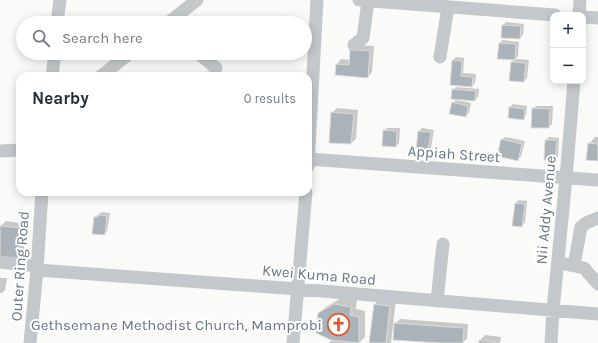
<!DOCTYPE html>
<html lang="en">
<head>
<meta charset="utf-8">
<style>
	:root { --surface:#fff; --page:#f6f6f7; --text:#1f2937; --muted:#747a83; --line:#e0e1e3 }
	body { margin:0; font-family:Karla,sans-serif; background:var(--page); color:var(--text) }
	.controls { position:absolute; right:12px; top:12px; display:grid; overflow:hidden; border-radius:8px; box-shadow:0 2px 10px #0003 }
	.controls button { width:36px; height:36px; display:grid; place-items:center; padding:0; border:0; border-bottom:1px solid var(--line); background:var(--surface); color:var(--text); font:20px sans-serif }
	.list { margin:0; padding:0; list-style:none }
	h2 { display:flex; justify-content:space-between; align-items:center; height:52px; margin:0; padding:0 16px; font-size:17px }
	h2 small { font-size:13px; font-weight:400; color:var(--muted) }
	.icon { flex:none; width:22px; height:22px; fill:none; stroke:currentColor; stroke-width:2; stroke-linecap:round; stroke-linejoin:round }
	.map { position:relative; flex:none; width:598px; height:343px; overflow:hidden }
	.search { position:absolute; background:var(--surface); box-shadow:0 2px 10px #0003; left:16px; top:16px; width:296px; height:44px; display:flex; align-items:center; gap:10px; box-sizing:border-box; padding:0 14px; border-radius:22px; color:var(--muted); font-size:15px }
	.panel { position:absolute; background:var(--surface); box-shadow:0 2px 10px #0003; left:16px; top:72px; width:296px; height:124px; border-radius:12px }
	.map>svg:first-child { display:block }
	.shadow { fill:#0003 }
	.building { fill:#aab3b9; stroke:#dcdcda }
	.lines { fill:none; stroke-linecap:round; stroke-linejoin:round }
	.minor { stroke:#c3c8cc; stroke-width:13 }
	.labels { text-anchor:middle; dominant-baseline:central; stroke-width:4; stroke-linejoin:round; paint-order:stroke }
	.street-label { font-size:15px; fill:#657683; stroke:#fff }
	.poi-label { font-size:15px; fill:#657683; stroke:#fff; text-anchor:end }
</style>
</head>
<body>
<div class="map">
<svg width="598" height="343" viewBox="0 0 598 343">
	<rect width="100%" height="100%" fill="#fafaf8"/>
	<path class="shadow" d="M506,22L524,24L523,35L520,38L503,25Z
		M503,40L519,42L518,56L515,59L499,44Z
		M356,45L374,46L372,72L368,77L336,74L337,64L341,59L351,60Z
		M456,57L464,58L463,73L476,74L475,83L472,86L451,84L453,60Z
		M515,59L529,60L527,78L524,81L512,62Z
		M214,71L215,76H201L204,72Z
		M456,87L479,89L478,97L475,100L453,90Z
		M456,100L471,103L469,113L466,116L453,103Z
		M513,104L527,106L526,115L523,119L510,107Z
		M536,106H553L552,124L549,127L533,109Z
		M337,108L358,110L356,139L351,143L332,113Z
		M387,128H400L399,143L396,146L384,131Z
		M422,128L434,130L431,148L428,151L417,150L419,131Z
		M505,137L525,141L521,156L518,160L501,140Z
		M549,137L559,138L558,156L555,160L546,140Z
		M595,137H598V160L589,144Z
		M519,200L527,201L525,222L522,226L516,203Z
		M102,212L110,213L107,231L104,234L95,217Z
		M6,221L27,224L23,256L19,261L0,238L1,226Z
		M0,278H7L5,290L2,293H0Z
		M341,298L357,300L356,309L365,311V337L359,343H329L333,339L319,313L326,307Z
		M381,298L396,299L391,343H370L375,304Z
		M400,319L468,324L467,339L462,343H455L395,324Z
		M485,335L501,337L500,343H480V340Z"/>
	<path class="building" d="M502,25L521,26L520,39L501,38Z
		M499,43L516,44L515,60L497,59Z
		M350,49L370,51L368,78L335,75L336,64L349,65Z
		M452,60L462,61L461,76L473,77L472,87L450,85Z
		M511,62L526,63L524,82L509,81Z
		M452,89L476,91L475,101L451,99Z
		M452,102L468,106L466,117L449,114Z
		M509,107L525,109L524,120L508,118Z
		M532,108L550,109L549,128H531Z
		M331,112L354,114L351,144L329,143Z
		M383,130L397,131L396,147L382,146Z
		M418,131L431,132L428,152L416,151Z
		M501,139L522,144L518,161L497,156Z
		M545,140H557L555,161L544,160Z
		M588,143L598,144V161L586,160Z
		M515,203L525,204L522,227L512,226Z
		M98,215L107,216L105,235L92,234L94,217H98Z
		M0,226L23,228L19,262L0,260Z
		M334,304L351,307L350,315L359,317V343L331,340L316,333L318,313Z
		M374,304L390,306L386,343H369Z
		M394,323L464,328L463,343H440L393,340Z
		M479,340L496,342V343H479Z"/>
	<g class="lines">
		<path class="minor" d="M359,0L555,15
			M579,15L580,0
			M583,17L598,18
			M57,23L60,0
			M168,23L197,0
			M354,45L363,38L368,1
			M198,53L216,68
			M440,57L448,7
			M52,76L55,53
			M101,76L130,53
			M0,151L20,150
			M308,159L598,180
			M308,166L317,0
			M0,262L37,266
			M565,264L584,268L598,284
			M574,265L581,227L586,223L598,218
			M37,270L298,289L598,314
			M437,301L443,244
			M30,343L37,270L42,192
			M293,343L306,192
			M551,343L553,310L566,178L574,81"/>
	</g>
	<defs>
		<symbol id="church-ring" viewBox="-11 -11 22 22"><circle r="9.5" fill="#fff" stroke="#e4572e" stroke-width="1.5"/><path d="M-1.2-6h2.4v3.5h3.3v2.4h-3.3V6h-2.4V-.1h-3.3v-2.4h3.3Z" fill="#e4572e"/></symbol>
	</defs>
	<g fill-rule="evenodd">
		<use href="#church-ring" x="326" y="312" width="25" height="25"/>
	</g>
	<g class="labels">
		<g class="street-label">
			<text transform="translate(454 154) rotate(4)">Appiah Street</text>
			<text transform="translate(546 210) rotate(-85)">Nii Addy Avenue</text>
			<text transform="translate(20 266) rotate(-86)">Outer Ring Road</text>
			<text transform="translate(319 275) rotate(5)">Kwei Kuma Road</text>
		</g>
		<g class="poi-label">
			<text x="322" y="325">Gethsemane Methodist Church, Mamprobi</text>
		</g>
	</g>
</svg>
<div class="controls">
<button>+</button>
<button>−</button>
</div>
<div class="search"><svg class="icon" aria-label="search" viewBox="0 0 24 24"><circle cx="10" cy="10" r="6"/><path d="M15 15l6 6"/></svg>Search here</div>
<section class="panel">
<h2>Nearby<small>0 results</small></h2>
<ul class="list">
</ul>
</section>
</div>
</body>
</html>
